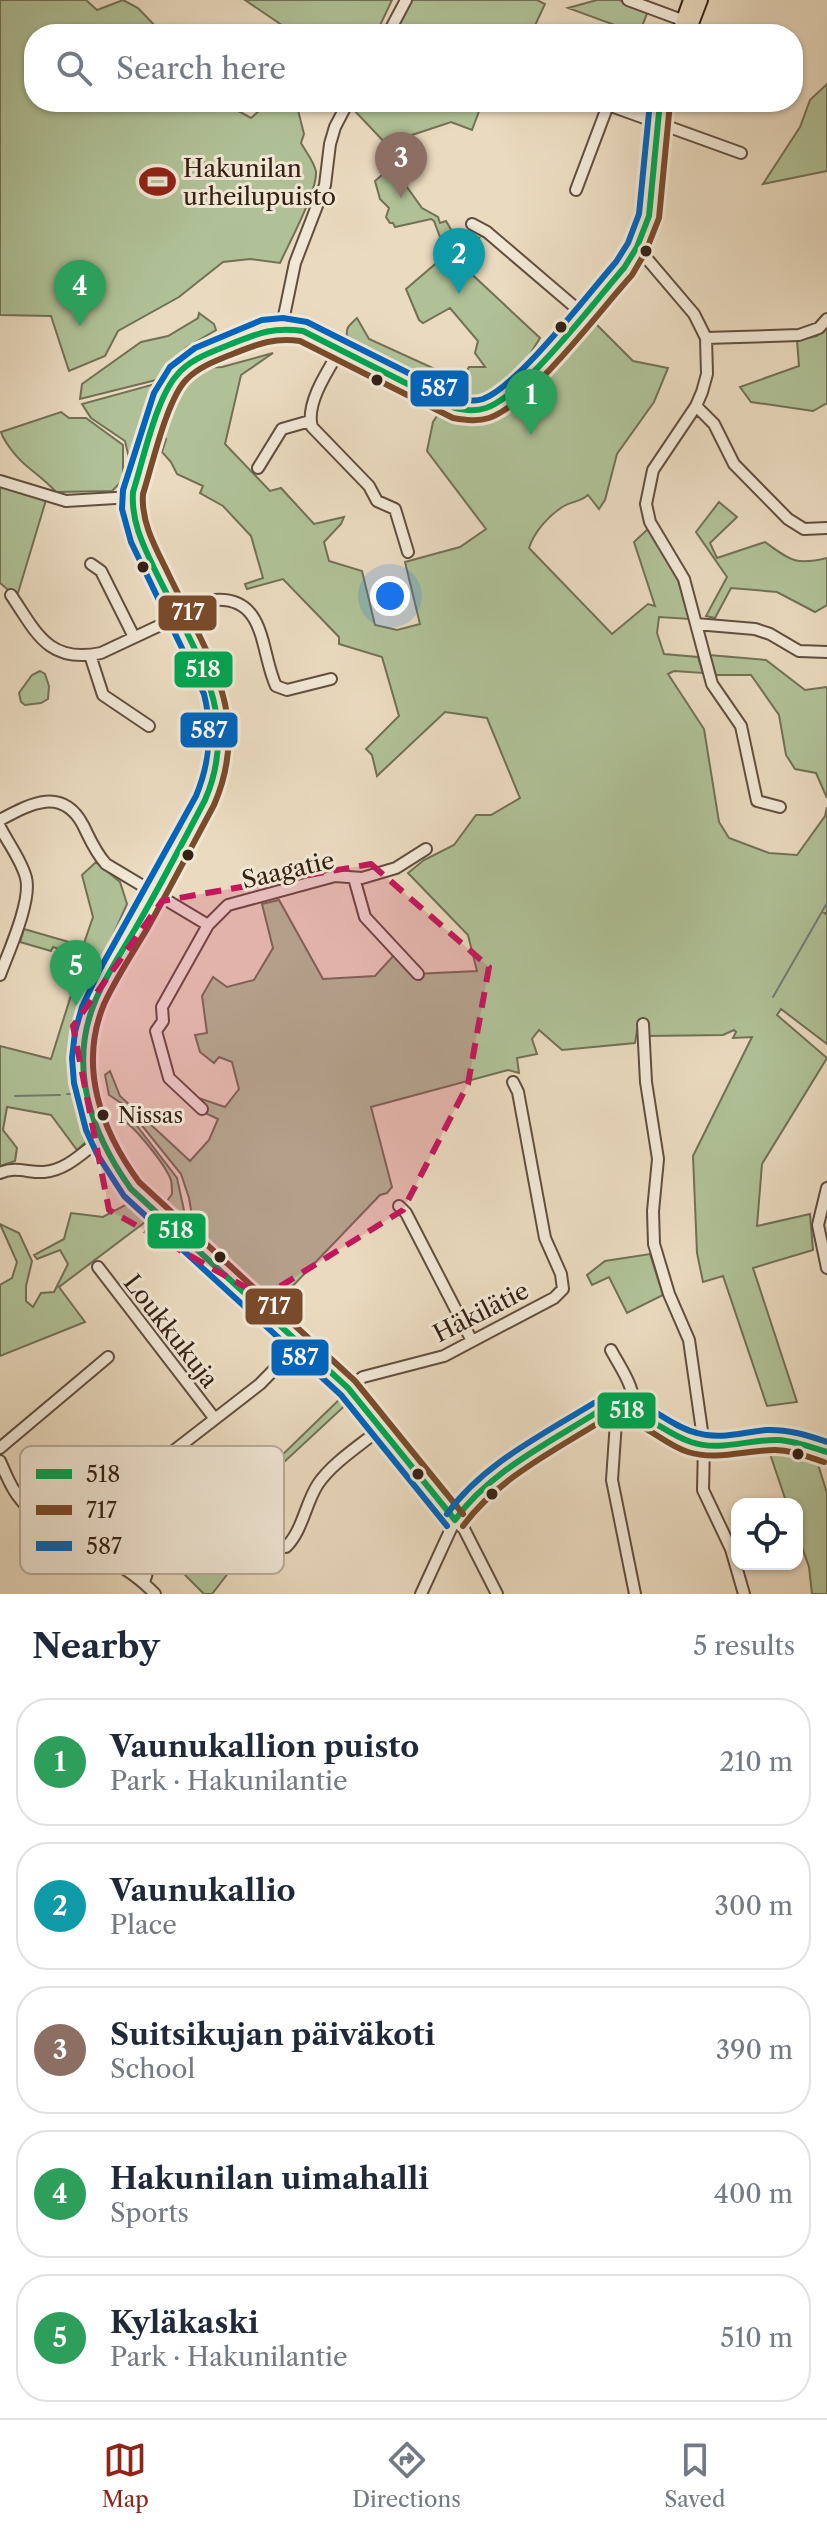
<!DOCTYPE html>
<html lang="en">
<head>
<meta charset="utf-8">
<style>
	:root { --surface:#fff; --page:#f6f6f7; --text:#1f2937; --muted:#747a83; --line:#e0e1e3; --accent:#8f2418 }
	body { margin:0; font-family:"Libre Caslon Text",serif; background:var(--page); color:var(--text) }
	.controls { position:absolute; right:24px; bottom:24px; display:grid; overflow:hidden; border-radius:16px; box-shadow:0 2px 6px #0004 }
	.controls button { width:72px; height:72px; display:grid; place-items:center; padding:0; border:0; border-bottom:2px solid var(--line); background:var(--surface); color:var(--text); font:40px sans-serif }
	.you { position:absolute; left:390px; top:596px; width:28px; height:28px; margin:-20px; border:6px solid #fff; border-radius:50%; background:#1a73e8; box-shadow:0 0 0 12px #1a73e833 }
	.badge { display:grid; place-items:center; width:52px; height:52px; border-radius:50%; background:var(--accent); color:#fff; font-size:26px; font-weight:700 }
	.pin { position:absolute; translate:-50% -66px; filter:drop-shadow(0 2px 4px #0008) }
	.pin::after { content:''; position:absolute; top:42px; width:28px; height:24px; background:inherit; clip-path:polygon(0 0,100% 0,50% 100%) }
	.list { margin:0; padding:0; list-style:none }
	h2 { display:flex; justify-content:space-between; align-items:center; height:104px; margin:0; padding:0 32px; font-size:34px }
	h2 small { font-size:26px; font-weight:400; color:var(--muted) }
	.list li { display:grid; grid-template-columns:52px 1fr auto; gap:24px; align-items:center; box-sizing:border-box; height:128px; margin:0 16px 16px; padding:0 16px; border:2px solid var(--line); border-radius:32px }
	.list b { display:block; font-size:30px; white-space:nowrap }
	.list p { margin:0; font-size:26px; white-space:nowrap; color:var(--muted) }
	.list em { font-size:26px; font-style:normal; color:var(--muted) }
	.icon { flex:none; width:44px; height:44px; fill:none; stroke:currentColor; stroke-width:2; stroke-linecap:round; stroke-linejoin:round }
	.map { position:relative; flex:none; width:827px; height:1594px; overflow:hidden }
	.search { position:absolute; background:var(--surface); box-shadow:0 2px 6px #0004; left:24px; right:24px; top:24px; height:88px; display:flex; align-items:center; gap:20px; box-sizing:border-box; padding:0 28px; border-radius:32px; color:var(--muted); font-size:30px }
	.sheet { height:824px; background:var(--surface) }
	nav { display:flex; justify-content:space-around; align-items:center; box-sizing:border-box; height:112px; border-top:2px solid var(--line); background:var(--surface); font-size:22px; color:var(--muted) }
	nav a { display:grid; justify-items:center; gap:4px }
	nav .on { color:var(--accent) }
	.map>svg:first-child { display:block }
	.green { fill:#b0c197; stroke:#727056; stroke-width:2 }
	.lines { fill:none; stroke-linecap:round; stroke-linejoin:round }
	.stream { stroke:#717c76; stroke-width:2 }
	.minor-casing { stroke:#624e3f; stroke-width:14 }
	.major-casing { stroke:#352014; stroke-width:16 }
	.minor { stroke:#f1e7d5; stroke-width:10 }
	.major { stroke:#eadabf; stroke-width:12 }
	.bus-1-casing { stroke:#f1e7d5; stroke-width:12 }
	.bus-2-casing { stroke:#f1e7d5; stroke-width:12 }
	.bus-3-casing { stroke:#f1e7d5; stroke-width:12 }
	.bus-1 { stroke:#00a651; stroke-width:6 }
	.bus-2 { stroke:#7a4b2a; stroke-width:6 }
	.bus-3 { stroke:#0065bd; stroke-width:6 }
	.marked { fill:#c2185b; fill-opacity:0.2; stroke:#c2185b; stroke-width:6; stroke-dasharray:16 10; stroke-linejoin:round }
	.bus-dot { fill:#352014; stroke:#f1e7d5; stroke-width:3 }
	.labels { text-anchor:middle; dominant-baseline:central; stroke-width:6; stroke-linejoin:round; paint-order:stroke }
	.bus-label { font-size:22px; fill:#352014; stroke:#f1e7d5; text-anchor:start }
	.poi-label { font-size:24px; fill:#352014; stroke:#f1e7d5; text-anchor:start }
	.street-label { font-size:24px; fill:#352014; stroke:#f1e7d5 }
	.key { fill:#f1e7d5; stroke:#b9ab9b; stroke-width:2 }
	.key-label { font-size:22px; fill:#352014 }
	.line-badge { stroke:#f1e7d5; stroke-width:3 }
	.badge-label { font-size:22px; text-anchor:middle; font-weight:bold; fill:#fff }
</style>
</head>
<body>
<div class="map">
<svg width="827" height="1594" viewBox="0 0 827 1594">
	<rect width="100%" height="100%" fill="#eadabf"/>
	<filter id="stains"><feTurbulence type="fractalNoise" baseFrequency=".0025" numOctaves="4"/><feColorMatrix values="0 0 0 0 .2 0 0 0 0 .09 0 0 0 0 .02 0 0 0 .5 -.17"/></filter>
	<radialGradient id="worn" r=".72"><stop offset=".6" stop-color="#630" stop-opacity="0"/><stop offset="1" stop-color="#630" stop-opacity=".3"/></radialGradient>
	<path class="green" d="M0,0H86L97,10L123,0L138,8L163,34H34V102H222L251,118L269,102H286L298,110L304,134L301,143C306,152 315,163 316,172C317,192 289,243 280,263L250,259L223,262L179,297L118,331L105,356L69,371L51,316L0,315Z
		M245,0H392L376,34H295Z
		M409,0H537L545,4L531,34H462L447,29L434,34H393Z
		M597,0H619L648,11L639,34L568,8Z
		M827,84V171L763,184L800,127L810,100Z
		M356,102H468L481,106L472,130L451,122L403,138L388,146L353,109Z
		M392,166L422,208L438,217L440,223L446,221L453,233L440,237L434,221L431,219L395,227L393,223H390L386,217L389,208L380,199L375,181Z
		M479,238L462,265L540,338C517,374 506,408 455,399L347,343C347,328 344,330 357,318L369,339L461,381L469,367H485L475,353L478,341L450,308L423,323L419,320L406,289L441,259L440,250Z
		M199,313L214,324L216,330L187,347L156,380L80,399L82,384L141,342L168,336L198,318Z
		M593,321L633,361L668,368L654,402L617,454L605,500L599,509L588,495C580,502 573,501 564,506C549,515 534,532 529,548L612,634L648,604L655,606L634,542L649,528L674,567L690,619L659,617L657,633L664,654L698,657L703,673L674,671L668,674L704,729L719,822L729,838L769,853L797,855L825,816L827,807V913H824L827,915V1044L781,1009L777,1015L827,1058L762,1164L757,1226L810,1214L813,1250L753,1268L797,1402L767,1406L723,1276L703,1282L697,1253L693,1156L752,1037L733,1038L736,1032L734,1030L723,1035L647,1036L638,1025L635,1043L562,1050L539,1030L532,1039L537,1054L517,1058L519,1073L508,1070L371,1107L392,1187L387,1193L380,1195L287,1292L270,1306L223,1258L195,1234L189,1198L181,1174L127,1107L109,1095L105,1075L110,1071L120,1096L190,1161L209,1140L218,1119L201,1111L196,1097L225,1107L239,1089L232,1062L219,1057L214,1063L200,1052L195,1035L207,1033L202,996L213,977L227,987L254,980L273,948L262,904L279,900L323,979L375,976L395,954L414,974L477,971L468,935L408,873L424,860L454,845L476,815H491L520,798L487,718L445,712L377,776L372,755L366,749L399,716L382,657L339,644V637L283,579L247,589L245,584L263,578L251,536L223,506L200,493L203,486L177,474L171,462L162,452L166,439L163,436L180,385L197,368L222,367L273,353L241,375L225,444L270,491L281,488L314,524L344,517L341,524L324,542L329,561L362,571L375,625L397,630L420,624L405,562L460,547L486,529L427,451L433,422L439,413C515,438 548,369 593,321Z
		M827,326V403L813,411L751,402L740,387L799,366L797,340L817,336Z
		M155,384L159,386L157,395L159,396L139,461L129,458L125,441L91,418L82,404Z
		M61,412L69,418H86L123,445V480L112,491L56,492C36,470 20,467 3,437L1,432Z
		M0,486L46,500L18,593L13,594L0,583Z
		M719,502L737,517L710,543L717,558L765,542C790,560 795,566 827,558V605L815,612L777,592L731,588L715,618L706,616L727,577L696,532Z
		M709,655L766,660L805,690L827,687V798L816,773L795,769L786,755L779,715L751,675H716Z
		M40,671L45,674L49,686L48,699L41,703L25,705L21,702L19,693L32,675Z
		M96,862L120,882L127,904L87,994L77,1039L76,1082L88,1140L77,1150L51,1115L7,1107L3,1130L17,1148L15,1161L0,1166V1046L51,1059L83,957L53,947L51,951L20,942L24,929L83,946L93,917L82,875Z
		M124,1109L177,1178L188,1229L162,1208L172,1194C172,1189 172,1185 171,1180C166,1166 133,1123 120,1119V1113Z
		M131,1202L153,1216L59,1287L85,1322L0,1356V1285L12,1278L17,1262L0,1224L19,1233L32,1261L26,1286V1301L33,1307L41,1293L54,1292L68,1264L60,1250L37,1259L34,1255L64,1239L71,1213L103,1217Z
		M650,1254L663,1295L627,1313L609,1277L592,1285L587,1275L605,1261Z
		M346,1393L352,1399L284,1462L261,1512L250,1526L278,1552L268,1564L246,1550L212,1594H204L180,1570L227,1507L244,1521L256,1506L277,1460Z
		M779,1448L816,1458L827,1493V1594H812L809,1567L797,1533V1504H787L770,1454Z"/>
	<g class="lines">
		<path class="stream" d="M773,997L827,903
			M67,1094H74
			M15,1096L60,1095"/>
		<defs>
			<path id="minor" d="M628,0L690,23
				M388,34L406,0
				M600,102L741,153
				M576,190L608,105
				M472,224L487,232L583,314
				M637,247L694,314L706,338L707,374L702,392L696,406L653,470L646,504L650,522L684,579L712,684L741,726L757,801L780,807
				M285,332L282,328L284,316L295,263L325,185L330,144L335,127L348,102
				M706,338L799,335L819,328L827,319
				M340,350C328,370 305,404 312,427L369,486L377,501L395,509L408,552
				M696,406L714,424L734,464L788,519L804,529L827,528
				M258,468L282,429L310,421
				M0,481L66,501L132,497L133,519L140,539L209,683C226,723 223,768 202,806
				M91,564L101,571L134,637
				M11,595C36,632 48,664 101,653L214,600C267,596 260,652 276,686L287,690L331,679
				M696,624L755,629L770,634L799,651L827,652
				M90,655L103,695L149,726
				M205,800C127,915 17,1068 137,1196L348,1388L448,1514L464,1529L497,1594
				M0,820C30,804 62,786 83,825C90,839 95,852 106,864L208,925
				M0,827C8,843 22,861 26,878C32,901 8,953 0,975
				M354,878L365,917L418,974
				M104,985L177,852
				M643,1024L646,1082L658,1159L653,1211L654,1244L669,1294L689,1340L704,1445L703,1490L731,1549L744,1594
				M202,1109L169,1078L156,1031L163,1021L162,1007L208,925L228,905L335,876L362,878L396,868L426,849
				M0,1173C16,1166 28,1173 44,1172C67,1170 83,1152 100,1140
				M827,1188L818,1225L827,1268
				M399,1206L406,1213L472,1341
				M98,1267L215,1419
				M611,1350C621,1369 637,1389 633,1412
				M348,1388L363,1377L444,1356L554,1298L563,1289L561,1274L545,1238L518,1092L513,1082
				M617,1407L612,1480L635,1594
				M0,1448L108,1357
				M0,1461C6,1474 11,1489 21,1500C54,1540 117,1553 155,1594
				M286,1547C303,1530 305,1504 318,1484C333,1462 361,1445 381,1428
				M144,1583L148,1569L146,1478L149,1470L260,1384L300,1343
				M421,1594L455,1520L467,1504L516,1465L604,1409L625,1408L684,1439L704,1445L720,1447L779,1440L827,1452"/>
			<path id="major" d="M678,34L690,0
				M688,34L701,0
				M132,497C139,468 161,386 184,368C199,355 220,349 239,342C264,332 275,324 303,331L455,408L470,411L487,408L517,390L624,268L637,247L649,216L660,102"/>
		</defs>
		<use href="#minor" class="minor-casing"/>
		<use href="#major" class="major-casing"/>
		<use href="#minor" class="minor"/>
		<use href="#major" class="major"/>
		<defs>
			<path id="bus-1" d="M455,1520L348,1388L131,1189C91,1133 67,1066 96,999C107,973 124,949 138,924C161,884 183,842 205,800C243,712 191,646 154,568C142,543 131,520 133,492C143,461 156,398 177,375C190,359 212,352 231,344C259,333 272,327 303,331L455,408C465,410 475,412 486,408C523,396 595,301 624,268L637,247L649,216L660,102
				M455,1520C490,1471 549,1443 599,1411C637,1401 658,1431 691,1442C720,1452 749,1439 778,1440C795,1441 811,1447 827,1452"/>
			<path id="bus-2" d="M463,1514L355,1381L139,1182C101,1130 78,1067 104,1004C116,978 132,954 147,929C170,888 192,846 214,805C254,713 204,650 166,569C154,545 141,521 143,494C152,466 167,398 187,379C200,366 218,360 235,353C258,344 275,337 300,341L453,418C465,420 477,422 489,418C530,404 600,310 632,275L646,251L659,218L670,103
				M463,1526C498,1478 554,1451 603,1420C636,1411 659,1443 688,1452C717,1461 746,1450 775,1450C792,1450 808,1457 824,1462"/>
			<path id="bus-3" d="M447,1514C483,1464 542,1435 594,1403C640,1386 658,1423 697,1433C720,1440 743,1432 766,1430C787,1429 807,1435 827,1442
				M447,1526L341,1395L124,1196L97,1154L86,1130L74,1083L72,1058L75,1032L82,1007L99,971L196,796C210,762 213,730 204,694L131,542L122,509L123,490L154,393L170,367L195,348L262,320L283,318L307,322L458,398C467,400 474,402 483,399C518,386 588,294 616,262L628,243L639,214L650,102"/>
		</defs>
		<use href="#bus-1" class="bus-1-casing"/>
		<use href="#bus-2" class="bus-2-casing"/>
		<use href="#bus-3" class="bus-3-casing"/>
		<use href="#bus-1" class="bus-1"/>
		<use href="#bus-2" class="bus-2"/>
		<use href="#bus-3" class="bus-3"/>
	</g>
	<path class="marked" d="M371,864L489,967L468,1084L403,1210L263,1297L109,1210L73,1026L162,901Z"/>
	<defs>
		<symbol id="stadium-bare" viewBox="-9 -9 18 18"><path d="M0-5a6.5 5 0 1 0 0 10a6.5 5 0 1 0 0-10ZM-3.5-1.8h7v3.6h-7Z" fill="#8f2418" stroke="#f1e7d5" stroke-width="2.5" paint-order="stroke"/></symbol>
	</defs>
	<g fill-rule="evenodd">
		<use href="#stadium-bare" x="132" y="156" width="51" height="51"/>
	</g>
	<g class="bus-dot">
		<circle cx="646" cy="251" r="7"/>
		<circle cx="561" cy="327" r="7"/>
		<circle cx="377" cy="380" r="7"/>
		<circle cx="143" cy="567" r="7"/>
		<circle cx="188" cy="855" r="7"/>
		<circle cx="103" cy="1115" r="7"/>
		<circle cx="220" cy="1257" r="7"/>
		<circle cx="798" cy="1454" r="7"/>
		<circle cx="418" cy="1474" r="7"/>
		<circle cx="492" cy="1494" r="7"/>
	</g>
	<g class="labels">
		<g class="bus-label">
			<text x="118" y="1115">Nissas</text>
		</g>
		<g class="poi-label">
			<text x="183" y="168">Hakunilan<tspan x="183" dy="28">urheilupuisto</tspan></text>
		</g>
		<g class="street-label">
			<text transform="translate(288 870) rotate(-13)">Saagatie</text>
			<text transform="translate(481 1312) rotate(-27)">Häkilätie</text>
			<text transform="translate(171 1331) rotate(52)">Loukkukuja</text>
		</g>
	</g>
	<rect x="20" y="1446" width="264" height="128" rx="12" class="key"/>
	<rect x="36" y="1469" width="36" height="10" fill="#00a651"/>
	<rect x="36" y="1505" width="36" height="10" fill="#7a4b2a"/>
	<rect x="36" y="1541" width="36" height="10" fill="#0065bd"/>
	<g class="key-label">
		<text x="86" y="1482">518</text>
		<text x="86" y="1518">717</text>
		<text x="86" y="1554">587</text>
	</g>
	<g class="line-badge">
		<rect x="409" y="369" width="61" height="39" rx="8" fill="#0065bd"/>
		<rect x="157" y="594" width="61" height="38" rx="8" fill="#7a4b2a"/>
		<rect x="173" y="650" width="61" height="39" rx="8" fill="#00a651"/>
		<rect x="179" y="711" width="60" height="38" rx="8" fill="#0065bd"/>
		<rect x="146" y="1212" width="61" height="38" rx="8" fill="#00a651"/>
		<rect x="244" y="1287" width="60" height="39" rx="8" fill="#7a4b2a"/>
		<rect x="270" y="1338" width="60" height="39" rx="8" fill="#0065bd"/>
		<rect x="596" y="1391" width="61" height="39" rx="8" fill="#00a651"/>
	</g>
	<g class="badge-label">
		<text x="439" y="396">587</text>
		<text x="188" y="620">717</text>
		<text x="203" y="677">518</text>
		<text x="209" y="738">587</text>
		<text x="176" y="1238">518</text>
		<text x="274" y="1314">717</text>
		<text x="300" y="1365">587</text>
		<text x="627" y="1418">518</text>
	</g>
	<rect width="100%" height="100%" filter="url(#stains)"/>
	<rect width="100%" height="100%" fill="url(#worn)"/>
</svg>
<div class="controls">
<button><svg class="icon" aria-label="locate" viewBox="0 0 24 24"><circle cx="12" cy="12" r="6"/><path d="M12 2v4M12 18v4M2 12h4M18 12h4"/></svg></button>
</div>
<div class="you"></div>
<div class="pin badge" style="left:531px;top:435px;background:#2e9e5b">1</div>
<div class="pin badge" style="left:459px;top:294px;background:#0f9aa8">2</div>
<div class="pin badge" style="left:401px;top:198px;background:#8d6e63">3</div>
<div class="pin badge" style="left:80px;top:326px;background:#2e9e5b">4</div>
<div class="pin badge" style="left:76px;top:1006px;background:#2e9e5b">5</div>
<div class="search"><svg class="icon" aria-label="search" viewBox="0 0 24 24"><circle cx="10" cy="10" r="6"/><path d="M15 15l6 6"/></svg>Search here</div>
</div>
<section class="sheet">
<h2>Nearby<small>5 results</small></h2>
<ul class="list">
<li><span class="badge" style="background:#2e9e5b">1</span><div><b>Vaunukallion puisto</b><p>Park · Hakunilantie</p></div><em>210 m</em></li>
<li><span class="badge" style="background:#0f9aa8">2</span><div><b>Vaunukallio</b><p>Place</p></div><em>300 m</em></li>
<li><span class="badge" style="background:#8d6e63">3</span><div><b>Suitsikujan päiväkoti</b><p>School</p></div><em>390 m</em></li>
<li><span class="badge" style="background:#2e9e5b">4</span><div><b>Hakunilan uimahalli</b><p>Sports</p></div><em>400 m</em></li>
<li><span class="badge" style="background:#2e9e5b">5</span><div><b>Kyläkaski</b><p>Park · Hakunilantie</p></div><em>510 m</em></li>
</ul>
</section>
<nav>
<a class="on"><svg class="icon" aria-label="map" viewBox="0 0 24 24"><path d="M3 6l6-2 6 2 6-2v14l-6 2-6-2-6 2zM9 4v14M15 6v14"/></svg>Map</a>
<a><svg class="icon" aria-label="directions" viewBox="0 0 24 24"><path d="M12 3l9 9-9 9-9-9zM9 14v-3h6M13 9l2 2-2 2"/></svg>Directions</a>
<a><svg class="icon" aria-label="saved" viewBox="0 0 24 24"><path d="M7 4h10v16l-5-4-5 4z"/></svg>Saved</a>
</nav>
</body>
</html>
